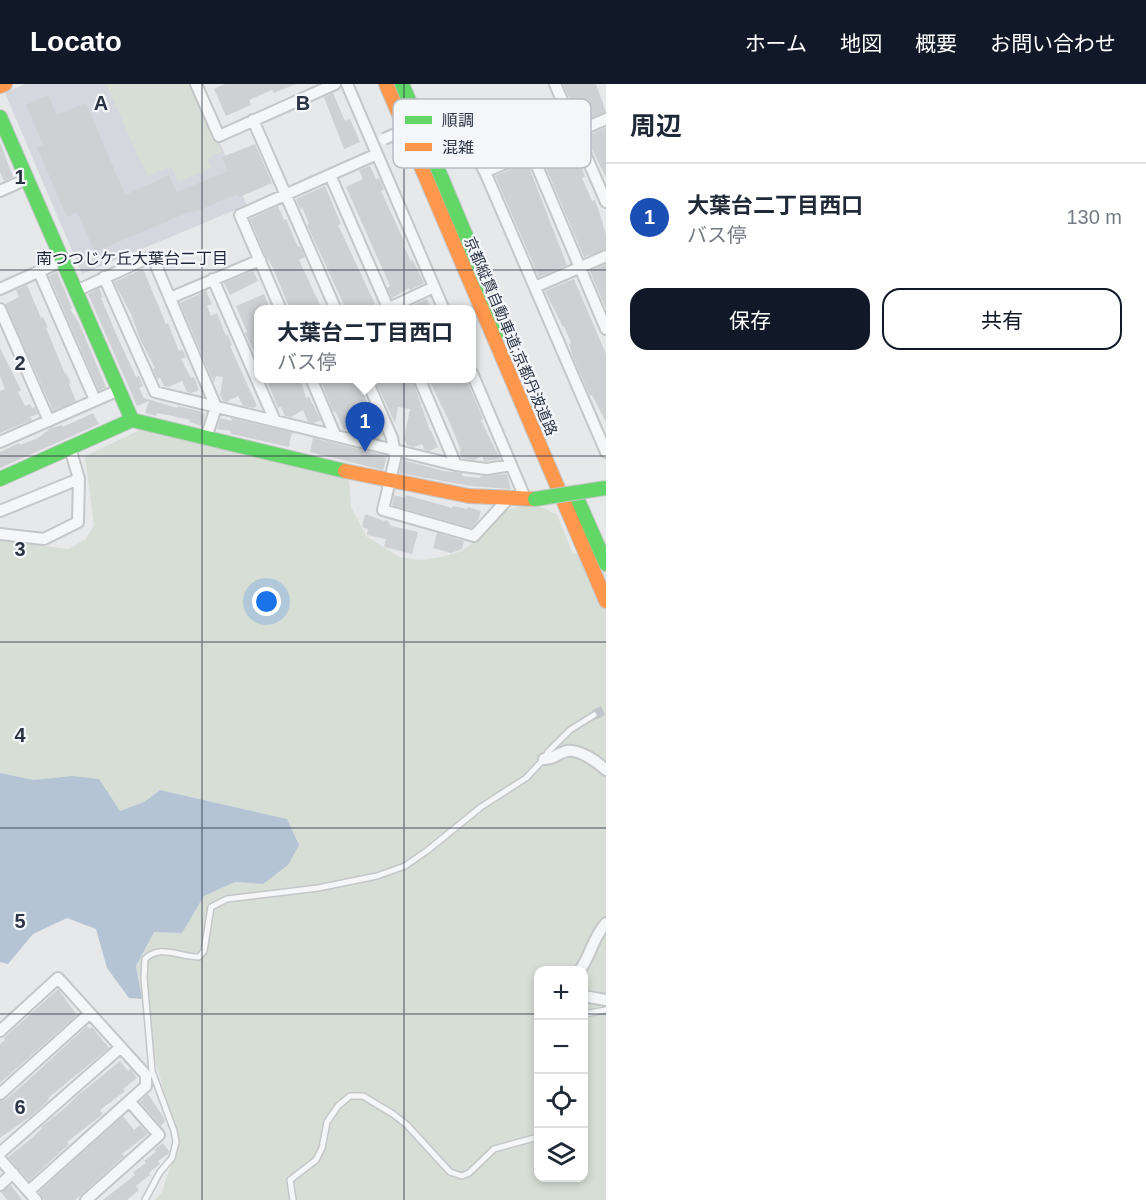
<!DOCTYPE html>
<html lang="ja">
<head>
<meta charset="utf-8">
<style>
	:root { --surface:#fff; --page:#f2f2f3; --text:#1f2937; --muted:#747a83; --line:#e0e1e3; --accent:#111827 }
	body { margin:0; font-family:Helvetica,"Noto Sans JP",sans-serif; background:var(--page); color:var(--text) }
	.controls { position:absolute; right:18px; bottom:18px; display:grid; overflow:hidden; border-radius:12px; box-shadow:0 3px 9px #0003 }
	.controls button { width:54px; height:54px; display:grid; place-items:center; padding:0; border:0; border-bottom:2px solid var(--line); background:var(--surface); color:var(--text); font:30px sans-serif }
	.you { position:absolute; left:267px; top:518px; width:21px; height:21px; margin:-15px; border:4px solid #fff; border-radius:50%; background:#1a73e8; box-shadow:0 0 0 9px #1a73e833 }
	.badge { display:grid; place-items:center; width:39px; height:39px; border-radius:50%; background:var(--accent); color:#fff; font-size:20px; font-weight:700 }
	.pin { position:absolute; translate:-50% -50px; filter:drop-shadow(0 2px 3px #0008) }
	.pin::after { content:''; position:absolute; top:32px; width:21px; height:18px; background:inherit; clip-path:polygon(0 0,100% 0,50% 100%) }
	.popup { position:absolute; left:254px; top:221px; width:222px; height:78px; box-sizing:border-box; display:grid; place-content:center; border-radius:12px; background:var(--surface); filter:drop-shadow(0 2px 4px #0005); font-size:20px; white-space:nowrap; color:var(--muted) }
	.popup b { font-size:22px; color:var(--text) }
	.popup::after { content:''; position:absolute; left:50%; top:100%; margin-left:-12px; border:12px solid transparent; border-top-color:var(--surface) }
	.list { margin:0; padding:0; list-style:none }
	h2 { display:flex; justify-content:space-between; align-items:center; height:78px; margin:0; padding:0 24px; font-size:26px }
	h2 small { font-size:20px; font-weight:400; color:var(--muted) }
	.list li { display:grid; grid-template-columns:39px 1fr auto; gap:18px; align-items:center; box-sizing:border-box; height:108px; padding:0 24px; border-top:2px solid var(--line) }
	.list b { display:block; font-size:22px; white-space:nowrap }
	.list p { margin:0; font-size:20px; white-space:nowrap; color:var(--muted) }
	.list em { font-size:20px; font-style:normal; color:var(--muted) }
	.actions { display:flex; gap:12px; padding:18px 24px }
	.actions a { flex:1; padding:14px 0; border:2px solid var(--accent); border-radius:18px; text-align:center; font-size:21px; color:var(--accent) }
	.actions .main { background:var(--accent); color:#fff }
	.icon { flex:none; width:33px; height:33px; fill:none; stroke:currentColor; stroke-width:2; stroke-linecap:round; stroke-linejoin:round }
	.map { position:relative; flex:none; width:606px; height:1116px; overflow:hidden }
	header { display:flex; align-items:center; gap:36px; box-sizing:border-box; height:84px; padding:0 30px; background:var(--accent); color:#fff }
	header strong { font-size:28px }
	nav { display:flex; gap:33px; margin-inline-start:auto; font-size:21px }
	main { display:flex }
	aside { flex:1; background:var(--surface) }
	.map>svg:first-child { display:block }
	.built { fill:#d4d7dd }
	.green { fill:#d6ded6; fill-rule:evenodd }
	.water { fill:#b4c4d5 }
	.building { fill:#ced0d3 }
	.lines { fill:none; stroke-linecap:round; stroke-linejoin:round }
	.street-tunnel { stroke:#c1c4c9; stroke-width:10; stroke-dasharray:10 5; stroke-linecap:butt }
	.lane-casing { stroke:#c4c6c8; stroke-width:8 }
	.street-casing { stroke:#c4c6c8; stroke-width:14 }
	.fast-casing { stroke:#c4c6c8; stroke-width:16 }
	.slow-casing { stroke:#c4c6c8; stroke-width:16 }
	.lane { stroke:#f5f6f7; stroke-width:5 }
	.street { stroke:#f5f6f7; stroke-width:10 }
	.fast { stroke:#63d668; stroke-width:14 }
	.slow { stroke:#ff974d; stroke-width:14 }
	.street-bridge-casing { stroke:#c4c6c8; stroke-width:14; stroke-linecap:butt }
	.fast-bridge-casing { stroke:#c4c6c8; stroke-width:16; stroke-linecap:butt }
	.street-bridge { stroke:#f5f6f7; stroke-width:10 }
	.fast-bridge { stroke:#63d668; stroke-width:14 }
	.grid { fill:none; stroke:#2b3445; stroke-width:1.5; stroke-opacity:0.55 }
	.labels { text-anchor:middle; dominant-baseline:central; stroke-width:4.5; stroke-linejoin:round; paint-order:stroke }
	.street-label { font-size:15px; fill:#2b3445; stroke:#f4f6f9 }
	.neighbourhood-label { font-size:16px; fill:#1d2536; stroke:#f4f6f9 }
	.key { fill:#f4f6f9; stroke:#b8bcc3; stroke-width:1.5 }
	.key-label { font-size:16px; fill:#2b3445 }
	.grid-label { font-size:20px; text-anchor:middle; font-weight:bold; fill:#2b3445; stroke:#f4f6f9; stroke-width:4.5; stroke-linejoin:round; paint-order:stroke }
</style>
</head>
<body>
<header>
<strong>Locato</strong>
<nav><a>ホーム</a><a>地図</a><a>概要</a><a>お問い合わせ</a></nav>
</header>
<main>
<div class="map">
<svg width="606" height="1116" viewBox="0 0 606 1116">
	<rect width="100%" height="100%" fill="#e6e8ea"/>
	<path class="built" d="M25,0H194L247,121L82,190L5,9Z"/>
	<path class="green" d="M106,0H192L222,68L208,74L212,84L178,98L171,83L147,92Z
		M140,346L349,396L351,423L366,452L399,473L420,476L442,473L462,467L479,454L507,426L532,418L557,431L573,470L606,461V1116H155L162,1108L179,1056L151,963L136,882L154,847L182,849L204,812L235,798L263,800L299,761L287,735L160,706L144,718L120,727L72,692L34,696L0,689V456L69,465L86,455L94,441L85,372ZM538,886H584V1094H538Z"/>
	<path class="water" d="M0,689L34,696L72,692L99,695L120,727L144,718L160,706L287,735L299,761L288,781L263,800L235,798L204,812L182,849L154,848L136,882L142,915L129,914L107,884L96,845L67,834L33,850L8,880L0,878Z"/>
	<path class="building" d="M225,0H296L274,9L272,6L249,16L251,21L226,32L214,5Z
		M563,0H596L606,28L580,38Z
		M333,9L345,37L350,35L360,58L344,65L324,13Z
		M48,11L57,31L86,19L125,111L169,91L177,108L228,87L222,73L255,60L272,99L239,113L238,110L192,129L191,127L95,168L77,128L67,133L37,63L43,61L26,21Z
		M606,43V94L586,53Z
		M487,57L494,76L488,78L478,61Z
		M0,58L13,93L4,97L0,88Z
		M574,63L585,93L582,94L592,117L595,116L599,127L606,151V165L584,173L541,72L554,66L556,70Z
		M527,78L567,181L539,193L495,92Z
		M370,82L376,95L379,94L384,105L381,107L405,159L403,160L411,177L413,176L424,199L410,206L409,204L392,214L387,204L390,202L346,103L363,95L359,86Z
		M325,102L341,140L338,141L375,220L361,225H346L307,141L309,140L302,123L300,125L296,115Z
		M278,122L284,136L286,135L298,163L300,162L305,173L299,176L322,225H290L272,182L265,171L250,135Z
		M606,180V225L590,187Z
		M143,185L166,240L168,239L179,267L182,265L186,273L181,275L191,294L194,293L199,306L191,309L187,308L182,297L168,303L164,302L160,294L157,295L156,292L153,285L155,284L140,255L131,230L114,198Z
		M253,187L258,197L230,211L224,199Z
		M57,188L72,224L70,225L79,239L106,303L99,307L49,192Z
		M574,195L606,270V338L592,311L590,312L573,273L569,260L571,259L564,242L563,243L545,207Z
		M27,201L41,234L43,233L48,243L46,244L65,290L66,289L71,299L69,300L76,317L53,327L5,220L19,213L16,206Z
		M99,204L103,213L101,214L118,254L136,293L139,292L143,302L139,304L144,314L177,324L178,322L203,328L200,329L205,330L202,342L189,338L190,336L168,331L157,329L156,332L145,329L149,317L137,322L88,210Z
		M206,207L212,220L207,222L211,232L217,229L226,252L228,251L232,261L230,262L257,322L253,324L243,322L238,312L226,318L223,317L220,311L223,293L216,292L214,299L180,219Z
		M264,210L270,225H258V276L245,249L247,248L236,222Z
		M427,215L431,225H404Z
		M0,264L21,306L18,308L25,322L30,320L32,324L35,323L38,330L30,333L32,336L0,349V307L5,305L0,292Z
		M266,294H300L306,314L309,313L321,336L314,339L308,338L303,326L291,333L285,332L281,323L278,324Z
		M320,294H353L362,311H364L368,321L365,323L381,350L374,353L370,352L364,340L344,346L335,327L333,328Z
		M374,294H412L430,347H431L438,363L429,367L425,366L422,360L414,363L407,361L404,355L410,325L398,323L395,339Z
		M428,294H466L483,335L481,336L500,375L484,377L482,372L474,376L462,374L459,367H461L450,339Z
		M93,329L99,340L0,384V368L19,359L20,361L38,354L51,344L62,341L63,343Z
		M220,334L232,337L231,334L294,349L291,351L289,363L232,350L230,349L231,347L217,345Z
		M313,354L387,372L383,386L310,368Z
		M402,376L444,387L462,389V392L480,394L481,392L507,390L511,405L470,402L399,389Z
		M394,411L405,414L406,411L452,424L453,422L467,425L468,423L481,427L478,436L472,444L392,421Z
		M365,430L384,437L387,436L391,442L418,448L412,470L384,463L386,455L367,451L368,445L362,443Z
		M437,449L464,457L462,465L451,469L433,464Z
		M58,905L77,931L0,999V960L5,956L4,954Z
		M87,942L90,945L92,943L109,964L48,1014L49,1016L31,1032L0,1054V1017L5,1016L24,1000Z
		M120,977L128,987L131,985L137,994L123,1005L125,1007L100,1026L103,1030L67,1058L69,1060L29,1097L8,1073L32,1054L42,1044L41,1043L66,1023L77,1012Z
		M148,1010L164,1034L165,1038L161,1042L140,1018Z
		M123,1032L134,1046L140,1041L148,1050L122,1070L124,1072L75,1116H44L39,1108Z
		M163,1059L169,1067L168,1070L158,1077L160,1080L149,1089L150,1091L136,1102L139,1106L127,1116H103L135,1091L133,1088L146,1079L144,1077L156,1068L154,1066Z
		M11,1101L22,1116H7L1,1108Z"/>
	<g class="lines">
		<path class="street-tunnel" d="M594,631L606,625"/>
		<defs>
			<path id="lane" d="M584,930L606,926
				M145,1116L160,1088L172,1074L176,1058L174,1047L152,987L144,894L145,875C160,860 180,873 199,873L204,867L211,823L227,815L318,804L377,792L405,782L428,766L481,723L526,694L544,675L548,668L570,646L594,631
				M293,1116L290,1096L316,1076L322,1064L327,1038L338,1022L350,1012H363L393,1030L407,1041L450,1088L462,1092L469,1089L494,1065L538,1053"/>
			<path id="street" d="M196,0L219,52L335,0
				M347,0L444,226
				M555,0L606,118
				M445,28L450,26L485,88L606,368
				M253,36L336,226
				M531,68L606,245
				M485,88L606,35
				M330,91L389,226
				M0,107L27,95
				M39,188L95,316
				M104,193L155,308L456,381L487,385L511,381
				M213,195L275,337
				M535,203L606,172
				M0,205L62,177
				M76,207L152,172L216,323L206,354
				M170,214L260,176
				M0,225L49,337
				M281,226L240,131L377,70
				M385,226L434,203
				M472,289L526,416
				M311,294L335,351
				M366,294L392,354L394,365L395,375L383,426L474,452L508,415
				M419,294L456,381
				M0,358L119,306
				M0,427L79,395
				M0,450L44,455L78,438L79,395L70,364
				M544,675C552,676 558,669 567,667C579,665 598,678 606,686
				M580,886C592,869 592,855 606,839
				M584,912L606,916
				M0,947L58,894L146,991V1002L29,1107
				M0,1010L90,929
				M0,1069L121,963
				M0,1075L36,1116
				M0,1101L13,1089
				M86,1116L159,1051L129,1017"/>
			<path id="fast" d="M402,0L507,249
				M0,33L132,336
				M0,395L132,336L345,387
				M576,412L606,480"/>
			<path id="slow" d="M386,0L606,517
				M0,2L5,0
				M345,387L469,412L535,415"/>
		</defs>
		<use href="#lane" class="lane-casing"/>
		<use href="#street" class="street-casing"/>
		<use href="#fast" class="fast-casing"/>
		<use href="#slow" class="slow-casing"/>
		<use href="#lane" class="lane"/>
		<use href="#street" class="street"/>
		<use href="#fast" class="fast"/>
		<use href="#slow" class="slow"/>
		<defs>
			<path id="street-bridge" d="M384,55L445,28"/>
			<path id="fast-bridge" d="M535,415L606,404"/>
		</defs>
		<use href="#street-bridge" class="street-bridge-casing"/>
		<use href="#fast-bridge" class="fast-bridge-casing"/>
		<use href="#street-bridge" class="street-bridge"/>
		<use href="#fast-bridge" class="fast-bridge"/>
	</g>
	<path class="grid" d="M202,0V1116M404,0V1116M0,186H606M0,372H606M0,558H606M0,744H606M0,930H538M584,930H606"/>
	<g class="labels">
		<g class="street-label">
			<text transform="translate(511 252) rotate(67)">京都縦貫自動車道;京都丹波道路</text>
		</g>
		<g class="neighbourhood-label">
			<text x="132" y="174">南つつじケ丘大葉台二丁目</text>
		</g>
	</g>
	<rect x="393" y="15" width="198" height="69" rx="9" class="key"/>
	<rect x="405" y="32" width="27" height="8" fill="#63d668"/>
	<rect x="405" y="59" width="27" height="8" fill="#ff974d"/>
	<g class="key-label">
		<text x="442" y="42">順調</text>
		<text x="442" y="69">混雑</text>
	</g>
	<g class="grid-label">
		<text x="101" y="26">A</text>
		<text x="303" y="26">B</text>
		<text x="20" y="100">1</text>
		<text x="20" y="286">2</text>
		<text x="20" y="472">3</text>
		<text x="20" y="658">4</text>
		<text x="20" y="844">5</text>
		<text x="20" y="1030">6</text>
	</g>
</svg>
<div class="controls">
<button>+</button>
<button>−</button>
<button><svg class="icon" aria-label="locate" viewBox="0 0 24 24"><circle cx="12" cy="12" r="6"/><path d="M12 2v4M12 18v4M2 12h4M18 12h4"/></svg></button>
<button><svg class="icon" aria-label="layers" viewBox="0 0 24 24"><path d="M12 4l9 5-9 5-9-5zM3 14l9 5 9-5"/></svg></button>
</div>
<div class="you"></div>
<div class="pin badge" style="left:365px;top:368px;background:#1a4fb4">1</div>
<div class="popup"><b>大葉台二丁目西口</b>バス停</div>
</div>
<aside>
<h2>周辺<small></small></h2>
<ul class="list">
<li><span class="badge" style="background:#1a4fb4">1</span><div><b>大葉台二丁目西口</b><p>バス停</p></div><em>130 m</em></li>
</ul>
<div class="actions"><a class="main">保存</a><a>共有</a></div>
</aside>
</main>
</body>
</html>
